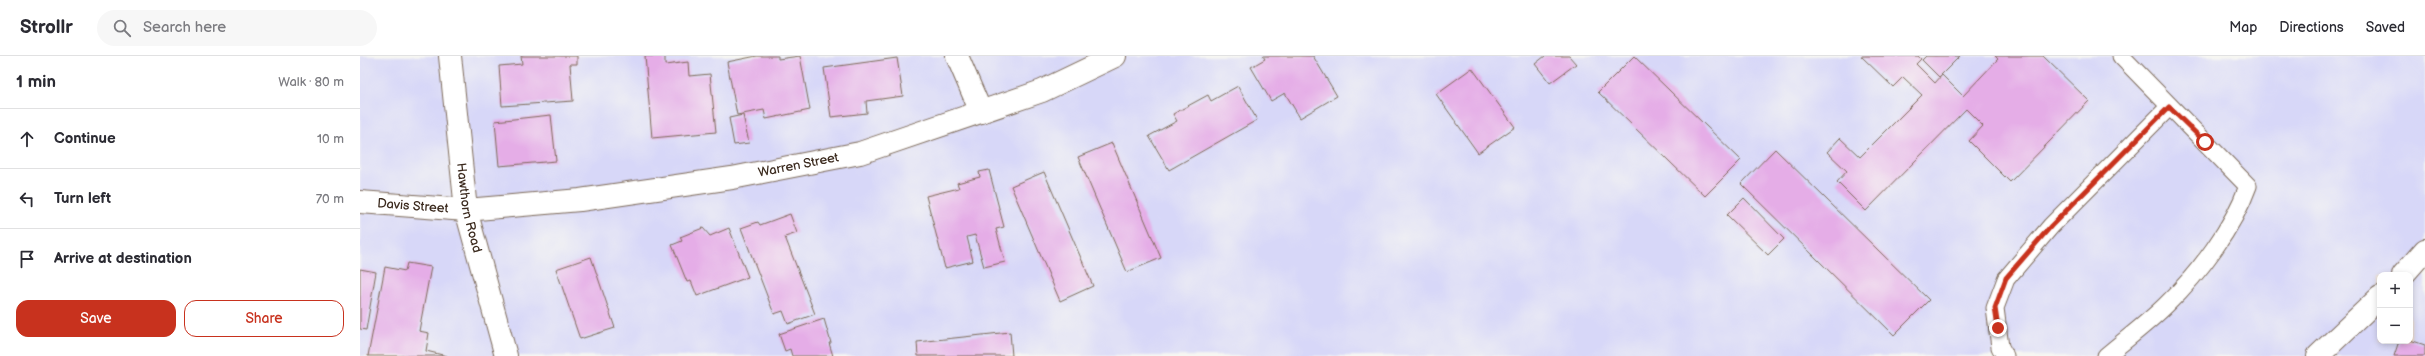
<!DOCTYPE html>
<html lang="en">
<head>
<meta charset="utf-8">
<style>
	:root { --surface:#fff; --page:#f7f7f7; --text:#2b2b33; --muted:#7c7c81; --line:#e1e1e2; --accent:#c8321e }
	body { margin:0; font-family:"Balsamiq Sans",sans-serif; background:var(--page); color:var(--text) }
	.controls { position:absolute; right:12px; bottom:12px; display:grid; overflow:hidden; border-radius:8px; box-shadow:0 2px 6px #0003 }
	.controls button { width:36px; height:36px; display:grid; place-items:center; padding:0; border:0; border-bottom:1px solid var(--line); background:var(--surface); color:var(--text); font:20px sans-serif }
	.stop { position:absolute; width:12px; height:12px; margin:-9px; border:3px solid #c8321e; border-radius:50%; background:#fff }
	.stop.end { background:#c8321e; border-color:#fff; box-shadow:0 1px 4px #0008 }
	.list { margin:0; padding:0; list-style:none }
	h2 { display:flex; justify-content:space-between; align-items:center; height:52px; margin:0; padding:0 16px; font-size:17px }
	h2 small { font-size:13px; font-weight:400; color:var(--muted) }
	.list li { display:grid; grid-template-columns:26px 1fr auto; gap:12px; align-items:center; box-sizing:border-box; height:60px; padding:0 16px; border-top:1px solid var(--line) }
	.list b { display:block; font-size:15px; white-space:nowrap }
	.list em { font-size:13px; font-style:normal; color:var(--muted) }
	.actions { display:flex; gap:8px; padding:12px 16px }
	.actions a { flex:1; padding:9px 0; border:1px solid var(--accent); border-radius:12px; text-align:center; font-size:14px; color:var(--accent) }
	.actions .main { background:var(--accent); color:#fff }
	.icon { flex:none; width:22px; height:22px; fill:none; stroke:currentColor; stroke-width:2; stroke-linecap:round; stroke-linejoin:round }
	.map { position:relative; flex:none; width:2065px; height:300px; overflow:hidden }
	header { display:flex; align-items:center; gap:24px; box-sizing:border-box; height:56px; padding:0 20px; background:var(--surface); border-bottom:1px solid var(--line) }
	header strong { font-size:19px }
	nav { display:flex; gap:22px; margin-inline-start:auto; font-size:14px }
	.search { width:280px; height:36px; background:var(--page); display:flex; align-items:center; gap:10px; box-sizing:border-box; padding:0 14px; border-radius:22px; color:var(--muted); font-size:15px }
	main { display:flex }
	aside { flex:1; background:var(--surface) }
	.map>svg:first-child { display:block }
	.built { fill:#d7d7f8; fill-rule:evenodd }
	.building { fill:#e5ade7 }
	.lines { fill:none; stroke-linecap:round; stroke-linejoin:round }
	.service-casing { stroke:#7c6958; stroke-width:19 }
	.minor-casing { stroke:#7c6958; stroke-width:24 }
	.service { stroke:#fff; stroke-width:17 }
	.minor { stroke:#fff; stroke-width:22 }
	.route { stroke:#c8321e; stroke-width:5 }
	.labels { text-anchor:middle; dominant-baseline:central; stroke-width:3; stroke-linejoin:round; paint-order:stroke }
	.street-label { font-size:13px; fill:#3b2a1e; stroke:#f6f6f2 }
</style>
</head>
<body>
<header>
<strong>Strollr</strong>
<div class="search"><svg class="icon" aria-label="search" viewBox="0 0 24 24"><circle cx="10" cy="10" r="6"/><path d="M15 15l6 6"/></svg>Search here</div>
<nav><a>Map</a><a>Directions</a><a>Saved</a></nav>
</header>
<main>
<aside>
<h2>1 min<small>Walk · 80 m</small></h2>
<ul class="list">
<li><svg class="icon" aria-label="ahead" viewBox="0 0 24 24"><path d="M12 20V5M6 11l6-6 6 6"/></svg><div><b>Continue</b></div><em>10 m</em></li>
<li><svg class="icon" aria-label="left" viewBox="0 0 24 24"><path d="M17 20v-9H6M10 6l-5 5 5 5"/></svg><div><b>Turn left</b></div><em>70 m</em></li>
<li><svg class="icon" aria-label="arrive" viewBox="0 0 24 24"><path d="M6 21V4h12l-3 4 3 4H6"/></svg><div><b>Arrive at destination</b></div></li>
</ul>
<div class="actions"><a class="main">Save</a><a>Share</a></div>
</aside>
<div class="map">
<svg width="2065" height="300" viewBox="0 0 2065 300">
	<rect width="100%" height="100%" fill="#f6f6f2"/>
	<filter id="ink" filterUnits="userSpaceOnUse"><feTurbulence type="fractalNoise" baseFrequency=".025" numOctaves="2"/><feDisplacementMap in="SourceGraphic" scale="8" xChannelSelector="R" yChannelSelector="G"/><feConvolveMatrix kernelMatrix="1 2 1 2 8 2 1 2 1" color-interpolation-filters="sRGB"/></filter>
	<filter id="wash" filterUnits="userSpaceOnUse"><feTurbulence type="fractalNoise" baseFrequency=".012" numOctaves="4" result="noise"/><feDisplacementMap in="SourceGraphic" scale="16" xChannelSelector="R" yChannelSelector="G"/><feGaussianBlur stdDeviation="0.9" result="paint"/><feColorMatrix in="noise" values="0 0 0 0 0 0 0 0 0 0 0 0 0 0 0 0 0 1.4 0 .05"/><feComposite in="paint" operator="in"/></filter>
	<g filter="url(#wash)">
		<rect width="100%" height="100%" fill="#f4dfc4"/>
		<path class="built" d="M0,0H2065V300H0ZM2020,219H2050V285H2020Z"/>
		<g id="blocks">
			<path class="building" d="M161,0H217V8H210L213,45L142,50L139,10L162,8Z
				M285,0H305V9L328,6L329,20L350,18L356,76L292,82Z
				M397,0H418V3L440,0L450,54L406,63L404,54L377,59L367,6Z
				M903,0H953L977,40L940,62L925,37L911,45L891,11L905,3Z
				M1185,0H1209L1216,8L1190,27L1175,8Z
				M1274,0L1381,104L1345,140L1238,36Z
				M1501,0H1558L1561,3L1556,8L1575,27L1582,19L1603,40L1638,3L1635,0H1683L1729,45L1650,126L1609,85L1623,70L1606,53L1506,155L1477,126L1487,115L1467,96L1480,82L1500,101L1562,39L1543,21L1533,31Z
				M1566,0H1600L1579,21L1562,4Z
				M537,2L543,40L506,45L507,57L471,61L464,12Z
				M1112,12L1155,71L1118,97L1076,38Z
				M878,30L897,64L809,114L789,80L817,65L813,58L848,39L851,45Z
				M191,59L196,105L139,110L135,65Z
				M383,59L389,87L374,89L369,62Z
				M752,87L801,202L767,216L718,101Z
				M1415,93L1569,244L1534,279L1381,128Z
				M629,114L644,171L636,173L645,206L624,211L615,179L607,181L613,205L585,212L566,140L599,132L597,127L620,121L619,116Z
				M684,116L733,230L700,245L651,130Z
				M1384,142L1424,183L1408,199L1367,159Z
				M430,158L437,177L425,181L455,258L428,268L423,255L414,258L381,172L398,166L400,169Z
				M343,172L350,180L369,172L388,221L337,240L331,225L327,226L312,189L322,185L320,181Z
				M231,201L255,272L220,283L196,213Z
				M47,207L71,211L59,275L69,277L66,295L87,300H8L25,211L45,215Z
				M0,213L16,216L6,274L0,273Z
				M464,263L471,287H469L473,300H432L430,293L425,295L419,278Z
				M650,276L652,300H558L557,286Z
				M2050,284L2065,289V300H2034L2039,285Z"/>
		</g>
	</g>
	<g filter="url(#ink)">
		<use href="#blocks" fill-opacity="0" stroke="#7c6958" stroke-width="1"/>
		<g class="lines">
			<defs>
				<path id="service" d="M1645,300L1640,291L1635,252L1646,223L1691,170L1809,51
					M1746,300C1766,283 1788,267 1807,248C1839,217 1873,172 1888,130L1761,0"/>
				<g id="minor">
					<path id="s1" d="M90,0L106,154L146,300"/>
					<path d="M597,0L621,56"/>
					<path id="s2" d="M0,146L106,154L220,144L372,122L500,97L682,35L755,0"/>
					<path d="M2043,219L2065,194"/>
					<path d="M1958,300L2020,241"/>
				</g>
			</defs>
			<use href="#service" class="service-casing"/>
			<use href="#minor" class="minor-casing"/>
			<use href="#service" class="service"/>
			<use href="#minor" class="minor"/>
		</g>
	</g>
	<g class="lines" filter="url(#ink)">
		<path class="route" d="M1638,272L1635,252L1646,222L1691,170L1809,51L1845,86"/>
	</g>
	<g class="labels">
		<g class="street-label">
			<text stroke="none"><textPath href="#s2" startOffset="442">Warren Street</textPath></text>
			<text stroke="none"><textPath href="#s2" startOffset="53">Davis Street</textPath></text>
			<text stroke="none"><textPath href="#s1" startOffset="153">Hawthorn Road</textPath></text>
		</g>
	</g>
</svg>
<div class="controls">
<button>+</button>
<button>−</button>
</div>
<div class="stop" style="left:1845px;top:86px"></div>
<div class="stop end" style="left:1638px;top:272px"></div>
</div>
</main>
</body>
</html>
